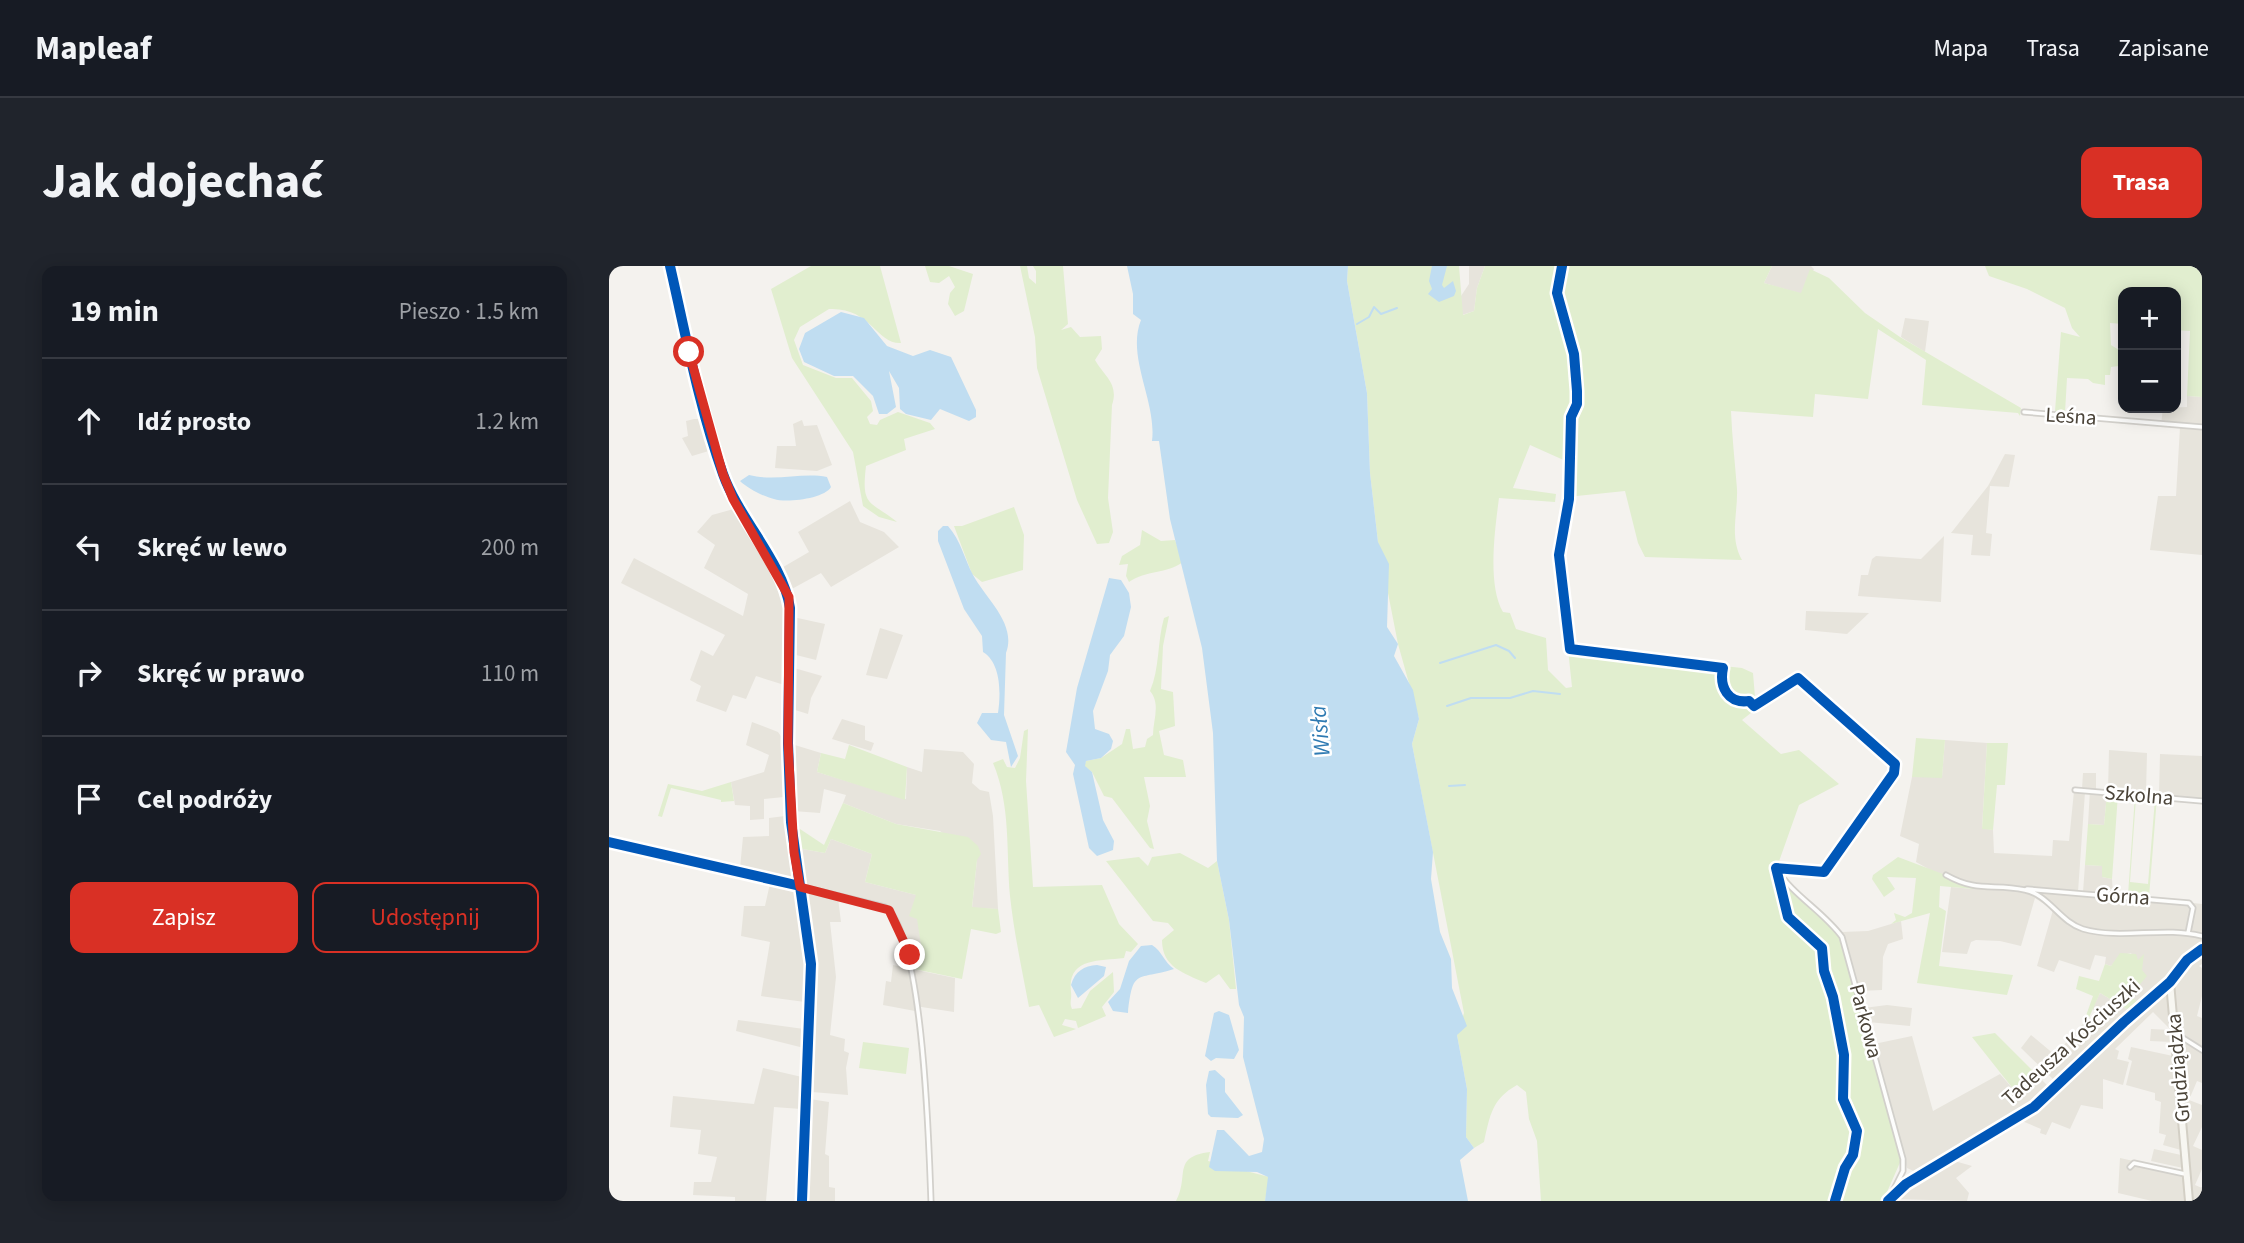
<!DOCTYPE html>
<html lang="pl">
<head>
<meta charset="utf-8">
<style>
	:root { --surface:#171b24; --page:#20242c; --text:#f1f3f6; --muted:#9ea1a6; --line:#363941; --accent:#d93025 }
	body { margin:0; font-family:"Source Sans 3",sans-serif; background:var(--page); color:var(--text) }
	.controls { position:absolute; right:21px; top:21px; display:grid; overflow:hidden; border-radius:14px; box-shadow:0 4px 18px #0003 }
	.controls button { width:63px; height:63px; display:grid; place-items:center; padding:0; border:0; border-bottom:2px solid var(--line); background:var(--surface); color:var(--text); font:35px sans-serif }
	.stop { position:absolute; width:21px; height:21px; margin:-16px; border:5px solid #d93025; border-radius:50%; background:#fff }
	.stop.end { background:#d93025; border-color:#fff; box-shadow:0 2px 7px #0008 }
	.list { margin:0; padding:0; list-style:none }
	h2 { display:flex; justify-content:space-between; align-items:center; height:91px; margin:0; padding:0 28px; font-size:30px }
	h2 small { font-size:23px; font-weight:400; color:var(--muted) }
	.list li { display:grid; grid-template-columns:46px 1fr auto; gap:21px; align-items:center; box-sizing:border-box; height:126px; padding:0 28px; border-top:2px solid var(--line) }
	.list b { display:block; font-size:26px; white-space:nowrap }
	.list em { font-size:23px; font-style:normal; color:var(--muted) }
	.actions { display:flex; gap:14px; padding:21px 28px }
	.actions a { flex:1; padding:16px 0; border:2px solid var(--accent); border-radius:14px; text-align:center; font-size:24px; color:var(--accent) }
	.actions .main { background:var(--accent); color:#fff }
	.icon { flex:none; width:38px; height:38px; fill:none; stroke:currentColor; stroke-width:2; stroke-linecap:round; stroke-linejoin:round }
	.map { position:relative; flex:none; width:1593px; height:935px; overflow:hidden; border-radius:14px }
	header { display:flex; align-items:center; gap:42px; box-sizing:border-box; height:98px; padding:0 35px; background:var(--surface); border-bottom:2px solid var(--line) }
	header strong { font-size:33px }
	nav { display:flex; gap:38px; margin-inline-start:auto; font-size:24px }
	.intro { display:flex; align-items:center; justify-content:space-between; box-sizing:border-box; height:168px; padding:0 42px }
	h1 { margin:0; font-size:49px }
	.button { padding:18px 32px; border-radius:14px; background:var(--accent); color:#fff; font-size:24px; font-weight:700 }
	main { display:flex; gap:42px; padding:0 42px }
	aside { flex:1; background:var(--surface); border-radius:14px; box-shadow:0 4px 18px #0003 }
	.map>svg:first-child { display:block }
	.residential { fill:#e7e4dc }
	.green { fill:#e1eecf; fill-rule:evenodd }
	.water { fill:#c0ddf1 }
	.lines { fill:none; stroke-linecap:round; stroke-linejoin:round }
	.stream { stroke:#c0ddf1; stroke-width:2 }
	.street-casing { stroke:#d2d0cb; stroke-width:7 }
	.secondary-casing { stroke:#d3cfc5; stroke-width:10 }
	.street { stroke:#fdfdfc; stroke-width:3.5 }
	.secondary { stroke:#f7f6f1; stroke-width:6 }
	.cycleway-casing { stroke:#fff; stroke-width:15 }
	.cycleway { stroke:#0057b8; stroke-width:10 }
	.route { stroke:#d93025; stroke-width:9 }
	.labels { text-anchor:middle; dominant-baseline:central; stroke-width:5; stroke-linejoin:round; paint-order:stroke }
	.street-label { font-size:21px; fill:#4b4439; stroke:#fff }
	.water-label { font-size:23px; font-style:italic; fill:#2e7ab2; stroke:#fff }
</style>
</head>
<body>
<header>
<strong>Mapleaf</strong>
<nav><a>Mapa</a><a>Trasa</a><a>Zapisane</a></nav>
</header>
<div class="intro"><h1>Jak dojechać</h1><a class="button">Trasa</a></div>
<main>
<aside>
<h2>19 min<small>Pieszo · 1.5 km</small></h2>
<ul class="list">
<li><svg class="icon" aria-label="ahead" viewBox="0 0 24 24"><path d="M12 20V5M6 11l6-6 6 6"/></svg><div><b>Idź prosto</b></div><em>1.2 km</em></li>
<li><svg class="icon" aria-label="left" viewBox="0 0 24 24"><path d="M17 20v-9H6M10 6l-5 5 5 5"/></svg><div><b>Skręć w lewo</b></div><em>200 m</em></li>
<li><svg class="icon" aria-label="right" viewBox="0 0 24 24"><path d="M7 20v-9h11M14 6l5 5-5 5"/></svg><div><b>Skręć w prawo</b></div><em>110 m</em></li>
<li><svg class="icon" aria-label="arrive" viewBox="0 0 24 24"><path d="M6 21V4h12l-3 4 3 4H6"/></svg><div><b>Cel podróży</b></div></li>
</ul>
<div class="actions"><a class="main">Zapisz</a><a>Udostępnij</a></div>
</aside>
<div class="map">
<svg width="1593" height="935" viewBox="0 0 1593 935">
	<rect width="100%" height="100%" fill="#f4f2ee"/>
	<path class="residential" d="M860,0H876L868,22L865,45L853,49L852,30L860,18Z
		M1163,0H1202L1205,3L1193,28L1155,17Z
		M1296,52L1320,55L1316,86L1292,71Z
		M1578,130L1593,131V289L1541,284L1549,230H1567L1571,161L1552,159L1554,142L1578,141Z
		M85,153H95L103,184L83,190L73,172L79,170L77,155Z
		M193,154L195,160L208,159L223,199L208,205L166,202L168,180H187L184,158Z
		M1396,188L1406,189L1400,221L1381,220L1377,267L1383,268L1381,290L1362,289L1364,269L1342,267L1379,220Z
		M241,235L251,256L275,266L290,281L222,321L212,307L181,324L184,351L216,358L207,394L183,388L185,402L213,410L202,432L199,448L183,443L185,422L147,410L137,433L124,429L117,446L87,435L92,420L81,414L92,384L104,390L116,369L12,317L25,292L134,350L139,328L95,302L106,279L88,266L103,249L132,241L169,304L200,286L189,266Z
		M1335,270L1332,336L1249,330L1252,309H1259L1263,293L1267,290L1312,293Z
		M1197,345L1260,347L1238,368L1196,364Z
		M271,362L294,369L278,413L257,409Z
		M233,453L256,460V474L265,477L262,485L223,473Z
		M143,456L169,466L176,476L212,487L208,506L297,533L298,501L313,506L315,483L354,486L365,498L363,517L371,524L380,526L384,550L389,643L363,642L368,594L331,565L287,558L234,537L237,529L215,523L211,547L184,545L188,582L216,587L222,573L263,588L256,616L307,629L313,687L298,686L281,647L271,641L229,632L232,656H221L227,711L221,769L236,773L235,785L240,787L237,802L239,829L203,826L201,833L220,836L216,888L220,890V921L226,922V935H190L192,843L165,841L157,935H126V931L84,929L85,916H102L108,891L89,888L92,864L61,861L64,830L145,838L154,802L193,811L195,782L127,765L129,754L195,763L196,736L152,730L161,676L132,670L135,640H156L162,613L131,602L134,571L160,570V552L176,550L175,531L155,533V553L141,554V540L126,539L122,516L155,506L160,489L137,479Z
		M1336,474L1378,477L1373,562L1384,564L1385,587L1443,590L1444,574L1460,575L1465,525L1476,526L1469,626H1474L1476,599L1493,600V611L1503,613L1504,628L1593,638V698L1590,700L1593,702V730L1588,750L1593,752V817L1588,815L1580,834L1593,839V861L1584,880L1593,884V903L1586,919L1593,922V935H1543L1509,927L1511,892L1574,906V902L1542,895L1545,883L1572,889V884L1554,879L1557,869L1550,867L1552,836L1546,834V827L1517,819L1523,795L1519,793L1522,781L1564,790L1563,776L1541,775L1542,763L1562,764L1544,746L1506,783L1510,785L1508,793L1520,796L1514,819L1494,813V843L1472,839L1461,863L1443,856L1437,869L1431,867L1432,863L1406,852L1311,908L1298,902L1265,778L1303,770L1324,845L1391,808L1405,824L1413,817L1419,822L1430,811L1441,822L1447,816L1412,782L1422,769L1446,789L1474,758L1486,765L1498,753L1483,743L1491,727L1521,745L1530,737L1520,730L1533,704L1522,687L1514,689L1502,700L1496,698L1497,691L1486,689L1481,704L1450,694L1445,706L1428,700L1444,644L1426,632L1412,680L1391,675L1367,674L1362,676L1358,688L1333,686L1342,621L1364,623L1363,619L1334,611L1307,596L1310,578L1291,570L1303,511H1333Z
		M1500,484L1538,487L1537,527L1550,529L1551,488L1593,490V536L1498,527L1495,559L1479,558L1481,524L1473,523L1474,507H1487V524L1499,525Z
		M1292,655L1294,673L1279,678L1274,691L1273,724L1250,725L1233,666L1259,665Z
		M284,699L346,712L345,746L306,740V745L274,739L277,715L282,716Z
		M1278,739L1303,742L1301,760L1259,756L1255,742Z
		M1342,894L1363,900L1347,912L1360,927L1358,935L1282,933Z"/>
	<path class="green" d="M202,0H271L292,77C267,78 262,41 220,43L191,61L185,74L194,99L227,112H243L262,135L264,145L258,151L261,158L268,159L271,154L289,146L321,157L326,163L295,173L297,184L257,200C252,242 261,234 288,256L270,251L254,240L244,186L183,92L162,23Z
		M316,0H340L364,8L355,45L346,50L339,38L341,27L346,21L340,10L330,17L321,16Z
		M411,0H418L420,12L427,18V5L424,0H454L459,58L452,64L462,61L471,71L492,70L493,83L486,94C496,111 510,118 503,139L499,232L504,266L500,277L488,278L468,234L428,102L426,71Z
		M739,0H850L854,49L865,45L868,22L876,0H1163L1155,17L1192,27L1201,3L1220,12L1256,47L1291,71L1412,142L1411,150L1409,147L1313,139L1317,94L1269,63L1259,133L1206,128L1204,151L1122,145C1123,171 1126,197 1128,223C1129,247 1120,271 1133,294L1036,291L1029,277L1016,225L958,231L959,196L921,179L904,222L947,228L946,236L890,232C886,263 878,319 894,346L901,347L907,363L937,372L939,404L957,422L963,421L959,383L1133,402L1144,407L1147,443L1133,454L1172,488L1190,484L1230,518L1190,539L1168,601L1165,602L1231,671L1293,892L1274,935H932L928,875L920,853L917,826L908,819C883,833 881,849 875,876L865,882L857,871L858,823L848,769L855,747L803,478L810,453L789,378L769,276L761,207L758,127L738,15Z
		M1376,0H1593V131L1578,130L1581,65L1567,64V26H1514V58L1501,57L1502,79L1510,84V100L1502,101L1501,109H1496V119L1484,117L1479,113L1458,112L1456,147L1446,145L1452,66L1471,71L1463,62L1456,42L1418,23L1380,10Z
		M405,241L415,269L414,304L373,316L363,308L345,260H353Z
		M533,264L552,275L566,274L574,296C558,308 537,304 520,316L517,310L519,298L510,299L513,290L531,279Z
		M560,350L554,380L552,423L564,426L566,460L550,465L555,489L574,494L577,511H535L541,540L538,555L545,583L541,582L503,532L495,530L483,506L475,500L477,495L492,492L513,478L517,463H521L524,483L536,481L538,473L544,469C544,454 552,438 541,425C551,402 548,376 555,352Z
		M419,463L417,515L424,621L493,619L510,658L529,678L522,686L517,685L515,692C489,695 458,692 462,726C463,733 460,736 463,743L472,742L481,725L504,706L505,726L493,741L497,750L469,762L467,755L456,753L453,759L467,763L445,771L430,739L420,741C413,704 405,667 401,630C397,584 402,540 384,497L394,493L398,501L406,502L411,492L415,465Z
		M1307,472L1336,474L1333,512L1303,511Z
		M1378,477H1399L1396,519H1388L1384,564L1373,563Z
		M240,479L298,501L296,534L208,506L212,487L236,493Z
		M122,516L125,535L112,536V534L62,522L53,551L49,550L59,518L93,525Z
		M1498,527L1509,528L1503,613L1493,611V600L1476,599L1479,558L1495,559Z
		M1526,529L1548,531L1540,631L1519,629ZM1527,532L1546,533L1539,618L1521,616Z
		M234,537L287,558L359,571L369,580L372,588L368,594L363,641L389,643L392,666L387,668L362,663L353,713L305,703L301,686H313L308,653L300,650L307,629L256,616L263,588L222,573L216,587L188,582L185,559L215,579Z
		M571,587L599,602L608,595L620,654L627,723H621L610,708L597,717C574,707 553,701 553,674L565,664L559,657L544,655L497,595L530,591L539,600L543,591Z
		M1289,591L1363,619L1365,623L1331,620L1330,641L1337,645L1330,700L1404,709L1398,729L1308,717L1321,647L1282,658L1287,654L1285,647L1296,651L1303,647L1307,612L1278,611L1286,623L1275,631L1263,613L1264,609Z
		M1511,687L1527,688L1529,694L1535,688L1533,704L1538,710L1521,730L1530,737L1521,745L1491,727L1478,756L1486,765L1474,758L1484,730L1467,723L1470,710L1490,715L1496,698L1502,700Z
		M1386,767L1430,811L1418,822L1413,817L1405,824L1363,771Z
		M254,776L300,782L297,808L250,802Z
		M601,886L599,895L660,911L656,935H567C581,910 562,891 601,886Z"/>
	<path class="water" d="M518,0H739L738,15L758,127L761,207L769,276L780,298L778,361L789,378L785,390L804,424L810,453L803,478L824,586L822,613L831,666L842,693L843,722L858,760L848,769L858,823L857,871L865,882L851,894L859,935H656L659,911L648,906L606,905L600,901L608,864H615L640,890L653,886L655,873L634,791L635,751L630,739L620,654L608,595L604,467L593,382L561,253L550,175H543C548,136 517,91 532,54L524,48V28Z
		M823,0H838L833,19L835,22L844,15L847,25L845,30L830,36L819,28L823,23L820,15Z
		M232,46L255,52L278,80L304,90L321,84L342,91L367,144V151L360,155L331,143L322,154L297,148L291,143L290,122L280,105L287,141L278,148H270L264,130L244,110H225L195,96L190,83L196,67Z
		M140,209C167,216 193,206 218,211L222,221C215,233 177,237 165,233C155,231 138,222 131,215Z
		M334,260H339C352,275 355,292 364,309C377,333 408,358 397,387L395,449L409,490L402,501L397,476L382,474L368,457L373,447H389C392,427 392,397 374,386L373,370L355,343L329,275V265Z
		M500,312L512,314L520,327L522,341L515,370L501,389L499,405L484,445L486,463L500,468L504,475L502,483L492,492L477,495L476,500L483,506L494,554L505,575L504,584L488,590L480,582L464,508L466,499L457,486L468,422Z
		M543,679C553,685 555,696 565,703C528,715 524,701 519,747L504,745L499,736L511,723L520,695L532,680Z
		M488,699L497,701L495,710L469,732L462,719C466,705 475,700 488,699Z
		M610,745L620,749L630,784L625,793L607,792L602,795L596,790L605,747Z
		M606,804L616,813V826L634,849L629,852L602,851L599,848L597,819L600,805Z"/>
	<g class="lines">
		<path class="stream" d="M748,58L760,51L765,41L772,48L788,42
			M831,397L887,379L900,385L906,392
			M838,440L862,432H901L924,425L951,428
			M840,520L856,519"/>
		<defs>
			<path id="street" d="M1415,146L1593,161
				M1466,524L1593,535
				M1167,602C1183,629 1214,645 1233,671L1294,893V905L1279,935
				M1337,609C1369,627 1384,617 1416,624C1440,629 1451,656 1474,663C1513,674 1554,660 1593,670
				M193,621L276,641C315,667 320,884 322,935
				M1418,623L1580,637L1584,642L1579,667
				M1566,767L1593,784
				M1521,901L1525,897L1576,908
				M1284,928L1425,841L1515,756L1561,716"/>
			<path id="secondary" d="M61,0C77,70 90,141 114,208C130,253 174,296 181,342L179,477L182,556L202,698L193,935
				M0,576L191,620
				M1580,935L1561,716L1578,694L1593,683"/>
		</defs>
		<use href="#street" class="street-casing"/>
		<use href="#secondary" class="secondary-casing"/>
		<use href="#street" class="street"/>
		<use href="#secondary" class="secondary"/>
		<defs>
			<path id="cycleway" d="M61,0C77,70 90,141 114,208C130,253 174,296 181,342L179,477L182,556L202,698L193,935
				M953,0L948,27L965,88L968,125V138L962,151L960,233L950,289L961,383L1114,402C1110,421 1119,438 1140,435L1145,440L1189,412L1286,498L1285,507L1215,606L1167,602L1179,651L1213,682L1215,705L1224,731L1235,789L1234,833L1248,865L1244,889L1236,902L1226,935
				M0,576L191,620
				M1279,935L1297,918L1425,841L1515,756L1561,716L1578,694L1593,683"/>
		</defs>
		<use href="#cycleway" class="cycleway-casing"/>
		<use href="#cycleway" class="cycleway"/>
	</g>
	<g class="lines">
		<path class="route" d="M80,86L114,208L124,233L180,331L179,477L185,586L191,621L280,644L301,689"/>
	</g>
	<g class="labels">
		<g class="street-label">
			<text transform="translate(1462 150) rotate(4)">Leśna</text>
			<text transform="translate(1530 529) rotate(5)">Szkolna</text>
			<text transform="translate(1514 630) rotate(4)">Górna</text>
			<text transform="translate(1257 755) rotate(75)">Parkowa</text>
			<text transform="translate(1462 776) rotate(-42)">Tadeusza Kościuszki</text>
			<text transform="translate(1569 802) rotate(-95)">Grudziądzka</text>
		</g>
		<g class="water-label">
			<text transform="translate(711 465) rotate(-95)">Wisła</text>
		</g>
	</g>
</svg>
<div class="controls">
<button>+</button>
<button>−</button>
</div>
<div class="stop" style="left:80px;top:86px"></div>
<div class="stop end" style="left:301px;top:689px"></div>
</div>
</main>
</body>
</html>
